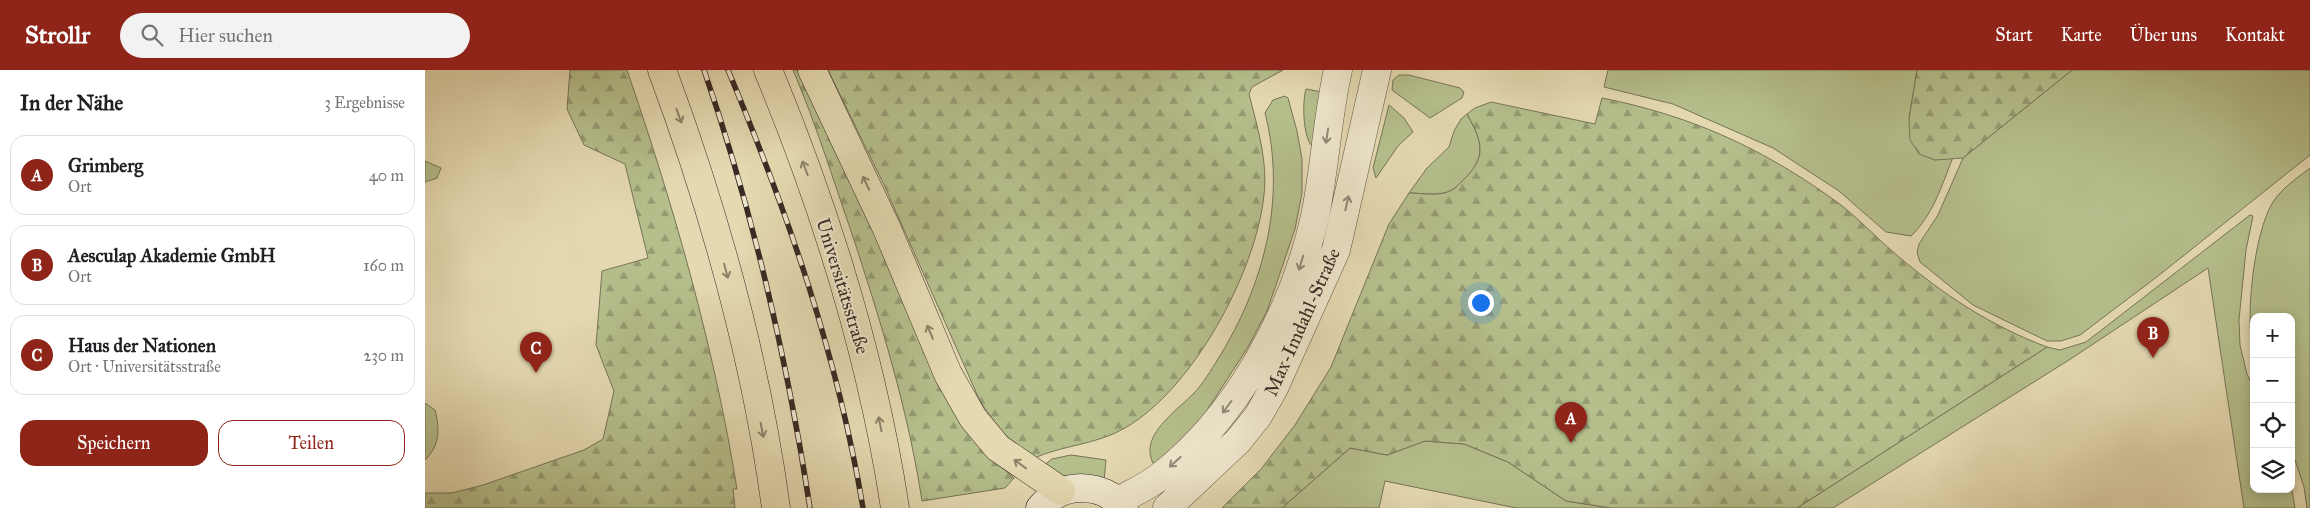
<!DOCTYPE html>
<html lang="de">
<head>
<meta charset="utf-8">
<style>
	:root { --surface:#fff; --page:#f2f2f2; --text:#202124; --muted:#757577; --line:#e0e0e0; --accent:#8f2418 }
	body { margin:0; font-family:"IM FELL Great Primer",serif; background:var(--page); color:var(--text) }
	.controls { position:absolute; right:15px; bottom:15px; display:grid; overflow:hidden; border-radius:10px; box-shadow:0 2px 12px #0003 }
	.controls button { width:45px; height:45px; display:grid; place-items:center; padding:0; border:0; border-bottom:1px solid var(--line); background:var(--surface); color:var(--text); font:25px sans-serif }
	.you { position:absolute; left:1055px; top:232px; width:18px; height:18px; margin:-12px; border:4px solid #fff; border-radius:50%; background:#1a73e8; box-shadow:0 0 0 8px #1a73e833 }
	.badge { display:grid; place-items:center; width:32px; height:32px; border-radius:50%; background:var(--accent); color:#fff; font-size:16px; font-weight:700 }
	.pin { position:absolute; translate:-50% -41px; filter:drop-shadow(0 1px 2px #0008) }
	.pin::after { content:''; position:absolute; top:26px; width:18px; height:15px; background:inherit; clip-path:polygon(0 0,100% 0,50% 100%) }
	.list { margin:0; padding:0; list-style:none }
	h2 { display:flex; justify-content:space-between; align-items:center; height:65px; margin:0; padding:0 20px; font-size:21px }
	h2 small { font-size:16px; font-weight:400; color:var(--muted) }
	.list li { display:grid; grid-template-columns:32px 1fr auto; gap:15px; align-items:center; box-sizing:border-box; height:80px; margin:0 10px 10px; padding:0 10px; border:1px solid var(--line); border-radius:15px }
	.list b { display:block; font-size:19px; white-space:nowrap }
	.list p { margin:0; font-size:16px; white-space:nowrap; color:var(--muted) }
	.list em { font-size:16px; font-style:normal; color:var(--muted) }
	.actions { display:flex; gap:10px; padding:15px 20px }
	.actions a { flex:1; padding:11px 0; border:1px solid var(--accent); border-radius:15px; text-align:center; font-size:18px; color:var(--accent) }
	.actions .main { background:var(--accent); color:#fff }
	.icon { flex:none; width:28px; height:28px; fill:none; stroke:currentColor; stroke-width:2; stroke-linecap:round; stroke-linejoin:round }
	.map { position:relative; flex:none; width:1885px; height:438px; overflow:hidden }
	header { display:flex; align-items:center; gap:30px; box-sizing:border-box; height:70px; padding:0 25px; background:var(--accent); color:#fff }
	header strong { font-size:24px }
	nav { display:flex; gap:28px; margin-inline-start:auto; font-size:18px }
	.search { width:350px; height:45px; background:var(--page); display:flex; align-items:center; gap:12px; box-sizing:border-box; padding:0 18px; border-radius:28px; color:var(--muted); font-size:19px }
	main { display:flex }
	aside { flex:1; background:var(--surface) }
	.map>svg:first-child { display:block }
	.grass { fill:#b5bf8c; stroke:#767458 }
	.forest { fill:url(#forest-firs); stroke:#767458 }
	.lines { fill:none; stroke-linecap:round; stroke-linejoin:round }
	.street-casing { stroke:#635647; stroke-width:29 }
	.secondary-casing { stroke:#382a24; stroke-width:29 }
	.highway-casing { stroke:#382a24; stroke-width:29 }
	.street { stroke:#eee6cc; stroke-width:28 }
	.secondary { stroke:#eee6cc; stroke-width:28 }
	.highway { stroke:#e5d9b1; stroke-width:28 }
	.rail-casing { stroke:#382a24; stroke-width:5.5 }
	.rail { stroke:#eee6cc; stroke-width:4; stroke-dasharray:11; stroke-linecap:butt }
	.oneway { stroke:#8e826a }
	.oneway2 { stroke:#938878 }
	.labels { text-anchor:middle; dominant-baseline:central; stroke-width:4; stroke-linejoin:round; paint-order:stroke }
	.street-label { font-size:19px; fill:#382a24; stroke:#eee6cc }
</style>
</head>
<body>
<header>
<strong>Strollr</strong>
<div class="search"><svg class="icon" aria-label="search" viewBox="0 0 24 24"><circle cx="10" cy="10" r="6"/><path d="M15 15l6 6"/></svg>Hier suchen</div>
<nav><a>Start</a><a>Karte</a><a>Über uns</a><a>Kontakt</a></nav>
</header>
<main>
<aside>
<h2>In der Nähe<small>3 Ergebnisse</small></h2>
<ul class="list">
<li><span class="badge">A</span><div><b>Grimberg</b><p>Ort</p></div><em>40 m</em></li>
<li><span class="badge">B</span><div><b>Aesculap Akademie GmbH</b><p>Ort</p></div><em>160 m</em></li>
<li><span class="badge">C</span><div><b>Haus der Nationen</b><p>Ort · Universitätsstraße</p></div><em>230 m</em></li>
</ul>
<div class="actions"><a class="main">Speichern</a><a>Teilen</a></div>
</aside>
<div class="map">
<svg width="1885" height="438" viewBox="0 0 1885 438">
	<defs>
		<pattern id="forest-firs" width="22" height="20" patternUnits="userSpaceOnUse" patternTransform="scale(1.25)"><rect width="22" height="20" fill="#b5bf8c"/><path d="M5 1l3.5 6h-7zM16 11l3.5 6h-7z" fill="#949b72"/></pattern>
	</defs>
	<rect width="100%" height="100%" fill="#e5d9b1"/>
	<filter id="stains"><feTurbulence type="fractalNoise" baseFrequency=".004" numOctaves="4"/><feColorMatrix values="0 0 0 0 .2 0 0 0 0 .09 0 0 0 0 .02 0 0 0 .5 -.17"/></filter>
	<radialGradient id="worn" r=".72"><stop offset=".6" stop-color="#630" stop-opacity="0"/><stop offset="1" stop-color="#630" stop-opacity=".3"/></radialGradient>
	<path class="grass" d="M1183,0H1492L1484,49L1510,90L1528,87C1517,115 1508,145 1486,166L1461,162L1414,121L1348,78L1248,34L1179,17Z
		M1647,0H1885V85L1733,206L1655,265L1636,271H1622L1548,235L1495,192L1492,182L1494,174L1513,145L1538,88Z
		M974,5H984L1035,18L1039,22L1037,28L1005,48L967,20L968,10Z
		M881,19L897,22L887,76C878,67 877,32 881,19Z
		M860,26L863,28L872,61L877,89V123L870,159L853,209L842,241L823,277L766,365L732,399C708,369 751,342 769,323C778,314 786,300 793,289C839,215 862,129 840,43L848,30Z
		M964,35L979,48L988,62L973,76L951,108L948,98Z
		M1042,44C1057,71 1063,87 1038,110C1035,113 1031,118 1027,120C1015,127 997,123 984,123L1002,98L1024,77L1029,61L1036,49Z
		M0,91L16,98L12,108L0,112Z
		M1885,98V438H1882L1879,417L1866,378V247H1829V285C1819,251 1829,162 1848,132C1857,118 1872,108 1885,98Z
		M1825,145L1828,146L1821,180L1814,250L1815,275L1822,304L1829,320V419H1866V415L1870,438H1819L1783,198L1644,290L1408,438H1372L1622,277L1635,280L1661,272Z
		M0,333L10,340C15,360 15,375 0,390Z
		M1000,371L1039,374L1083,392L1141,431L1186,438H1091L960,411L954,438H857L925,378L962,385Z
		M646,385L681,390L679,411L660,406H637L618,396L627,389Z"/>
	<path class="forest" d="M145,0H202C249,137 289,276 312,419H308L310,438H0V423H27L58,415L159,380L178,369L189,321L171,275L177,201L223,188L200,94L159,75L142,39Z
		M368,0H372L449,157L521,328L540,359L563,385L589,408L580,418L497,431C483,340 456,252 427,164C408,109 391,54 368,0Z
		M403,0H858L827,17L824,24C832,56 843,91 839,125C831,202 768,319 700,358C671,375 637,375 607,389C585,372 570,354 555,331L460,117Z
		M1492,0H1647L1538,88L1510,90L1494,84L1485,70L1484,49Z
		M1177,28C1263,45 1333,76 1405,127C1430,144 1450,167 1474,187C1519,225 1566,256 1622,277L1372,438H1186L1141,431L1083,392L1039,374L1000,371L962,385L925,378L857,438H797L836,399L870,355L906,297L964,154L984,123C997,123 1015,127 1027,120C1031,118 1035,113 1038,110C1063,87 1057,71 1042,44L1050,38L1066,32L1170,54Z"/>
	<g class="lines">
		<defs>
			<path id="street" d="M693,431C706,424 721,417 733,408C812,348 869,242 890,146C900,98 902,48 913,0
				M742,438L813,371L833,346L849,318L911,180L952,0"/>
			<path id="secondary" d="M615,438C637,411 678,412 699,438"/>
			<path id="highway" d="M237,0C289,140 331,290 351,438
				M343,0C401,140 447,287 470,438
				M387,0L462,159L523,304L548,348L573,378L636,421"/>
		</defs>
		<use href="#street" class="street-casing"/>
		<use href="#secondary" class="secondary-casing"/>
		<use href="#highway" class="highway-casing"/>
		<use href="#street" class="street"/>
		<use href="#secondary" class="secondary"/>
		<use href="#highway" class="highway"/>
		<defs>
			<path id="rail" d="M279,0C328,142 362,289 385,438
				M303,0C363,144 412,283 438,438"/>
		</defs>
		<use href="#rail" class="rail-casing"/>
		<use href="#rail" class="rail"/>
	</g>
	<defs><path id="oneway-shaft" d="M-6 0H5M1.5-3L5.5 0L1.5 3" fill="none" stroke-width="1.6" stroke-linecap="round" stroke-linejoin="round" transform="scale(1.25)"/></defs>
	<g class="oneway">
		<use href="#oneway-shaft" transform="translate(254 46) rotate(70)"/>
		<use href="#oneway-shaft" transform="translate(380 98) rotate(-111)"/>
		<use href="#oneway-shaft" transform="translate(441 113) rotate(-115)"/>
		<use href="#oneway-shaft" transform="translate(301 201) rotate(75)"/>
		<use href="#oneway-shaft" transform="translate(505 262) rotate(-113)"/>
		<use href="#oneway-shaft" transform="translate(455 354) rotate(-101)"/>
		<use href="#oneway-shaft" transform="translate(337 360) rotate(79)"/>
		<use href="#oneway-shaft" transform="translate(595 394) rotate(-144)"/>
	</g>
	<g class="oneway2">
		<use href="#oneway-shaft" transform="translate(902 66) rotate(99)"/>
		<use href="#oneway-shaft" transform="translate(922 133) rotate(-77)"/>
		<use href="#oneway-shaft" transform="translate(876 193) rotate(107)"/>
		<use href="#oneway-shaft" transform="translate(802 337) rotate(127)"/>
		<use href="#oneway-shaft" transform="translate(750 392) rotate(138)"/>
	</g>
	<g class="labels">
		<g class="street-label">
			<text transform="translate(418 216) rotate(73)">Universitätsstraße</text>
			<text transform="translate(877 252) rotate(-66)">Max-Imdahl-Straße</text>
		</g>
	</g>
	<rect width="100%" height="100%" filter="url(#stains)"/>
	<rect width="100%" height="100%" fill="url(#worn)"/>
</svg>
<div class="controls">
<button>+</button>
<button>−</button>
<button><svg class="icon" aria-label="locate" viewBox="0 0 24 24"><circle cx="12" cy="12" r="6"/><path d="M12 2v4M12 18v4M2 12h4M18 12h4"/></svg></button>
<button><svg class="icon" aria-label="layers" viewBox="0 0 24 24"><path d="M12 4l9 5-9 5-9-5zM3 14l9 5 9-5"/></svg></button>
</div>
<div class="you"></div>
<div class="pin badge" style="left:1146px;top:373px">A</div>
<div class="pin badge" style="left:1728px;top:288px">B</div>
<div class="pin badge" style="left:111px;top:303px">C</div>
</div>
</main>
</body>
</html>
